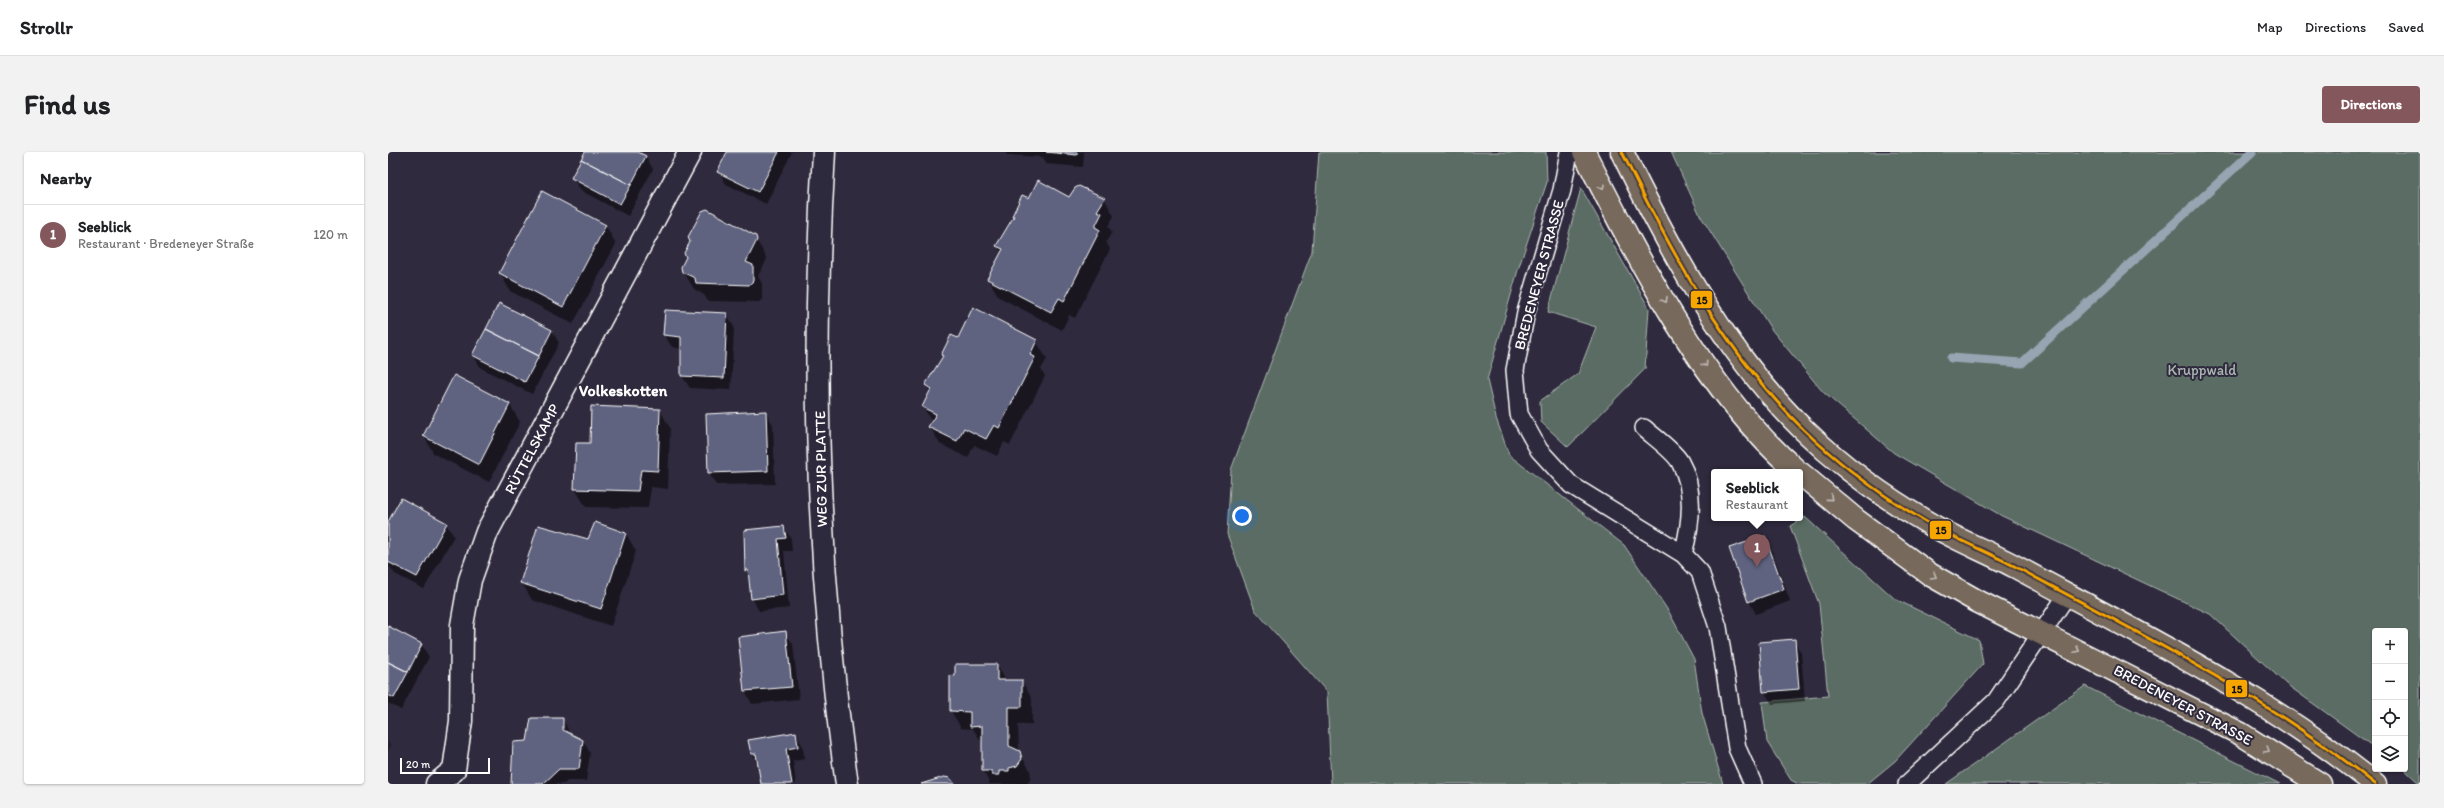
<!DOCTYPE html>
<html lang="en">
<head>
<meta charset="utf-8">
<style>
	:root { --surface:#fff; --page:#f2f2f2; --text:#202124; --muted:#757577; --line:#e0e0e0; --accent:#84575d }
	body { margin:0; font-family:Itim,sans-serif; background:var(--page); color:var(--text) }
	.controls { position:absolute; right:12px; bottom:12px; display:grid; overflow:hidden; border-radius:4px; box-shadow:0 1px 3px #0004 }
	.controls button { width:36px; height:36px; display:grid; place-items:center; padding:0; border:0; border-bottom:1px solid var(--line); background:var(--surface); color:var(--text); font:20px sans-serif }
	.scale { position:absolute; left:12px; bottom:10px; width:90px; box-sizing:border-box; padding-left:4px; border:2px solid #fff; border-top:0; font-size:11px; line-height:14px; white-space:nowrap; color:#fff; -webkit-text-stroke:3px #2f2a3d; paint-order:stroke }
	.you { position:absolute; left:854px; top:364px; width:14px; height:14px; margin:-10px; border:3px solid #fff; border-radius:50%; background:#1a73e8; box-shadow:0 0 0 6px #1a73e833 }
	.badge { display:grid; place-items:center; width:26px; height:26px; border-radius:50%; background:var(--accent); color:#fff; font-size:13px; font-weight:700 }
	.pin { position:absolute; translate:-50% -33px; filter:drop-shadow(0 1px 2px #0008) }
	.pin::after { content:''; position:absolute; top:21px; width:14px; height:12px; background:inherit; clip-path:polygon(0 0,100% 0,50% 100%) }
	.popup { position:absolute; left:1323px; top:317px; width:92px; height:52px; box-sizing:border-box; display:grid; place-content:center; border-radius:4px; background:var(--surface); filter:drop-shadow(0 1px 3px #0005); font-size:13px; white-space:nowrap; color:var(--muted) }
	.popup b { font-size:15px; color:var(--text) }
	.popup::after { content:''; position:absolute; left:50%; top:100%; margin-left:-8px; border:8px solid transparent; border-top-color:var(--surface) }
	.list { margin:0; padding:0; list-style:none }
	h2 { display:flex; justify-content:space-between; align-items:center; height:52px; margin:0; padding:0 16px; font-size:17px }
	h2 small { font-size:13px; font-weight:400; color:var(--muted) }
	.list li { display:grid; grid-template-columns:26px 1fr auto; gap:12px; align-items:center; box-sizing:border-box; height:60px; padding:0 16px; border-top:1px solid var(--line) }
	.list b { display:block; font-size:15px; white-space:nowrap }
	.list p { margin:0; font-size:13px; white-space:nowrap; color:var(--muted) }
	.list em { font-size:13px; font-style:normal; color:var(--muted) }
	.icon { flex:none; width:22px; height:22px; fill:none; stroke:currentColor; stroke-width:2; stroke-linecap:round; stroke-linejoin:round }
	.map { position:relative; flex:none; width:2032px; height:632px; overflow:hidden; border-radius:4px }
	header { display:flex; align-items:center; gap:24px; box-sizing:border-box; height:56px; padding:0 20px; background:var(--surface); border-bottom:1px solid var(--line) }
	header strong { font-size:19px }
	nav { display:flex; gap:22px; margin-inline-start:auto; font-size:14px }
	.intro { display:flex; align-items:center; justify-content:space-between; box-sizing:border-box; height:96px; padding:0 24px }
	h1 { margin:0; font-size:28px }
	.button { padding:10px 18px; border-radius:4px; background:var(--accent); color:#fff; font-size:14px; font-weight:700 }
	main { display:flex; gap:24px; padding:0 24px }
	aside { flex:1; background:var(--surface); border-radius:4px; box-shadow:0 1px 3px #0004 }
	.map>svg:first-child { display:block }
	.green { fill:#5a6c64; stroke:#acb6b2 }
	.shadow { fill:#0007 }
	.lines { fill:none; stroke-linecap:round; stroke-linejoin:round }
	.stream { stroke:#97a4b2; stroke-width:9 }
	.building { fill:#606380; stroke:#fff }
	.lane-casing { stroke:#fff; stroke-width:20 }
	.street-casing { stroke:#fff; stroke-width:25 }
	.primary-casing { stroke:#fff; stroke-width:25 }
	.lane { stroke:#2f2a3d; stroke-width:17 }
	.street { stroke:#2f2a3d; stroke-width:22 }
	.primary { stroke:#77695c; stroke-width:22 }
	.bus-1-casing { stroke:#2f2a3d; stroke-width:6 }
	.bus-1 { stroke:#f7a600; stroke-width:3 }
	.oneway { stroke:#c2bcb6 }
	.labels { text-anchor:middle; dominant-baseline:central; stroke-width:4; stroke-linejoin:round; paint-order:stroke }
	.street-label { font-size:15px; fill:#fff; stroke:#2f2a3d }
	.park-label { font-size:15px; fill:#acb6b2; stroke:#2f2a3d }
	.neighbourhood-label { font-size:16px; font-weight:bold; fill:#fff; stroke:#2f2a3d }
	.line-badge { stroke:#2f2a3d; stroke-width:1.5 }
	.pale-badge-label { font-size:11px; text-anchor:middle; font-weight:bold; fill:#111 }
</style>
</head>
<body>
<header>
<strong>Strollr</strong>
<nav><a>Map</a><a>Directions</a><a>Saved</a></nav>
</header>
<div class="intro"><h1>Find us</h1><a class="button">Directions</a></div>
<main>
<aside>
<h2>Nearby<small></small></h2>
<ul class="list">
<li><span class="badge">1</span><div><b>Seeblick</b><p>Restaurant · Bredeneyer Straße</p></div><em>120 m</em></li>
</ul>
</aside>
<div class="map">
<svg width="2032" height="632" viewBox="0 0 2032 632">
	<rect width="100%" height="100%" fill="#2f2a3d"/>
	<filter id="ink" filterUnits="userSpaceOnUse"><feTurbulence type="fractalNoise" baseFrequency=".025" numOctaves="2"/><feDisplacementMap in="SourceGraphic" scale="8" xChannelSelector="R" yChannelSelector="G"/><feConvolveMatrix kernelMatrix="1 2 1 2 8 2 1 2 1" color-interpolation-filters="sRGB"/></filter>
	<g filter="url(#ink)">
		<path class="green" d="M931,0H1158L1159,30L1130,118L1099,228L1108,266L1121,303L1236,393L1281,460L1306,507L1314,561L1335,632H943L939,540L867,458L839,382L843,318L924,99Z
			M1283,0H2032V632L2016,617L2017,479H1987V596L1898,532L1822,462L1614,364L1506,301L1435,240L1383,177L1312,63Z
			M1193,36L1261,156L1257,217L1180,295L1153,270L1152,249L1190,222L1208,175L1160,160Z
			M1417,365L1507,447L1591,488L1595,512L1507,609L1479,632H1410L1403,628L1379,590L1374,550L1440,544L1431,452L1402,374Z
			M1697,534L1892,632H1558Z"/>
		<path class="shadow" d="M198,0H248L258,5L265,17L240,64L192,38L185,26Z
			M341,0H404L378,52L338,32L331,20Z
			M617,0H696L695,15L658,12L654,5L619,3Z
			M154,41L218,74L228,92L185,172L122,139L112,121Z
			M682,46H716L726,64L720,74L724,80L718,90L722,97L687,166L681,163L674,178L611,145L600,127L614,101L609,94L626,66L625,64L641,48Z
			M367,85L379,107L370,124L374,132V147L371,150L320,149L316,143L306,137L295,119Z
			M339,162L346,175L343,238L302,236L294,224V197L284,195L276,183Z
			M164,179L171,191L144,242L93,216L85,203Z
			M570,187L648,189L659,207L653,217L657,224L626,285L622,293L616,290L609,304L586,293L580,306L552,292L542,275L544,270L535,255L542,241L538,233L555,205L554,203Z
			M67,224L122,253L132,270L101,330L46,302L36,284Z
			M272,258L282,276L280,337L263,335L260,356L198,355L187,337L189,292H203Z
			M378,260L385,273L387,332L328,333L321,321Z
			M0,372H58L66,384L36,437L7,422L0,412Z
			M396,375L403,387L404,399H396L401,456L371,459L364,446L361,425L358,418Z
			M238,382L248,399L223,474L144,448L134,431L200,388Z
			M1377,385L1384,398L1402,449L1368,462L1361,449Z
			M0,476L33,492L41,505L13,558L0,551Z
			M397,480L405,492L411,547L364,552L357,539L351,486Z
			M1406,488L1413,501L1417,549L1384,552L1376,539Z
			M609,513L618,529H634L644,547V572L630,573L631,600L642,618L643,626L639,632H602L595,619V592L585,577L573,576L563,559L568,525Z
			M175,567L182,582L195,588L202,601L198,629H179L176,632H124L140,590Z
			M407,581L414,593L417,607L405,609L408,632H374L371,615L364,602L362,588Z
			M0,589L2,594L0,599Z"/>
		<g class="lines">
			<path class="stream" d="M1563,206L1634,211L1864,0"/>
		</g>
		<path class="building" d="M197,0H250L258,4L243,33L193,7Z
			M339,0H391L370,40L329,20Z
			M658,0H689V3Z
			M193,7L243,33L232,52L183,26Z
			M650,28L681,45L687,36L691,34L717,46L709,59L714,61L707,75L712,78L676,149L671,146L663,160L599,127L615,97L608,94L626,64H624L634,43L641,46Z
			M154,39L218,73L175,155L111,121Z
			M319,57L368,84L369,88L358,110L365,113V129L361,133L308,131L307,126L294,120L293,115L298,105L296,101L302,90L300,85L314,59Z
			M111,151L164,178L151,204L98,177Z
			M585,155L649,188L642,203L647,205L611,276L606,273L598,287L576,276L569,289L540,275L548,262L534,255L543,237L537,233L555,204L553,203L563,183L570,186Z
			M277,158L339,161L336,226L293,224V185L275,183Z
			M98,177L151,204L137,230L84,203Z
			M66,223L122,252L91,313L35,284Z
			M203,254L272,257L270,319L253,318L250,339L186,337L188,291H202Z
			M378,259L380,319L320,321L318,262Z
			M13,346L59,371L29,425L0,410V370Z
			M207,370L238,381L213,457L132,431L150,373L200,387Z
			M396,374L398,386L390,387L395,443L363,447L360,418L357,419L356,378Z
			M1377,384L1396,437L1360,450L1341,396Z
			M0,474L34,492L20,520L0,510Z
			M398,479L404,535L356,539L350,485Z
			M1407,487L1411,537L1375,540L1371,490Z
			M0,510L20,520L6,546L0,543Z
			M567,512H609V528H634V555H621V594L632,599L634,607L629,614L621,616V619H611V623H604V619H594V574L582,575V560L562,559V523L567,524Z
			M143,566H175V578L195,588L191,617H171L155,632H123L125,590L139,589Z
			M408,580L410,595L398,597L404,632H373L368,602H363L360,588Z
			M556,625L562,626L567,632H533Z"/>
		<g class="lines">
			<defs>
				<path id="lane" d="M1181,0L1174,38L1138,160L1127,218L1131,262L1151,298L1183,333L1295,402L1312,420L1330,475L1349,596L1365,632
					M1256,276C1266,285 1286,299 1292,310C1308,338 1303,373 1295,402
					M1519,632L1608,549L1679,443"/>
				<path id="street" d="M436,0C423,210 429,423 459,632
					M49,632L66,618L73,569L74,473L82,428L99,380L302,0"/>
				<path id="primary" d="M1196,0C1250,107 1318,242 1410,320
					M1234,0C1282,98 1337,201 1416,278C1454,315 1497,346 1542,372C1569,388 1600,400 1628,415C1750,481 1878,544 1987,632
					M1412,321L1468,368L1543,423L1589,449L1853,582L1932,632"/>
			</defs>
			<use href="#lane" class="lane-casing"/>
			<use href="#street" class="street-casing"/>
			<use href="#primary" class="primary-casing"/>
			<use href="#lane" class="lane"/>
			<use href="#street" class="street"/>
			<use href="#primary" class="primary"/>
			<defs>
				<path id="bus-1" d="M1234,0C1282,98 1337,201 1416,278C1454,315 1497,346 1542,372C1569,388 1600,400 1628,415C1750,481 1878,544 1987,632"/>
			</defs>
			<use href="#bus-1" class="bus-1-casing"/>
			<use href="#bus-1" class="bus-1"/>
		</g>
		<defs><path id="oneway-chevron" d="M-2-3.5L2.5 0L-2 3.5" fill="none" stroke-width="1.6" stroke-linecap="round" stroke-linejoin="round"/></defs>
		<g class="oneway">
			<use href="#oneway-chevron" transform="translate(1214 35) rotate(63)"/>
			<use href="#oneway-chevron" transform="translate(1277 148) rotate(59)"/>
			<use href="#oneway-chevron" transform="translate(1317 212) rotate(56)"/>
			<use href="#oneway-chevron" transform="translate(1442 346) rotate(40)"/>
			<use href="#oneway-chevron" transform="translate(1546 424) rotate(31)"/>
			<use href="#oneway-chevron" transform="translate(1689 498) rotate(27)"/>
			<use href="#oneway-chevron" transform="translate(1879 598) rotate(31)"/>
		</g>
	</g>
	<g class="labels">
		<g class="street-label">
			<text transform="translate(1151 123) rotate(-75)">BREDENEYER STRASSE</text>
			<text transform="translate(144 297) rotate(-62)">RÜTTELSKAMP</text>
			<text transform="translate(433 317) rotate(-91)">WEG ZUR PLATTE</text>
			<text transform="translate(1795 553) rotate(28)">BREDENEYER STRASSE</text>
		</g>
		<g class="park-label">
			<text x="1814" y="218">Kruppwald</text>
		</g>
		<g class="neighbourhood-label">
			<text x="235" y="238">Volkeskotten</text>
		</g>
	</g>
	<g class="line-badge">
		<rect x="1302" y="138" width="23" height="19" rx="4" fill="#f7a600"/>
		<rect x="1541" y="368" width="23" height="20" rx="4" fill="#f7a600"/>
		<rect x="1837" y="527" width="23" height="19" rx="4" fill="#f7a600"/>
	</g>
	<g class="pale-badge-label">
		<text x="1314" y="152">15</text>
		<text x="1553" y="382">15</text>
		<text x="1849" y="541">15</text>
	</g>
</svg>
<div class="controls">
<button>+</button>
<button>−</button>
<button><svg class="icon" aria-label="locate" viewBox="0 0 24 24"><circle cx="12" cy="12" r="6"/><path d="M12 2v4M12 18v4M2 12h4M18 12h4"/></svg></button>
<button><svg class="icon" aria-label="layers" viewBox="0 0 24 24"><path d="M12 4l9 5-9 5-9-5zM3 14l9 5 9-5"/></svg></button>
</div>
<div class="scale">20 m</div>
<div class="you"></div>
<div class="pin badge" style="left:1369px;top:415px">1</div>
<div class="popup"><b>Seeblick</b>Restaurant</div>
</div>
</main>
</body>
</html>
